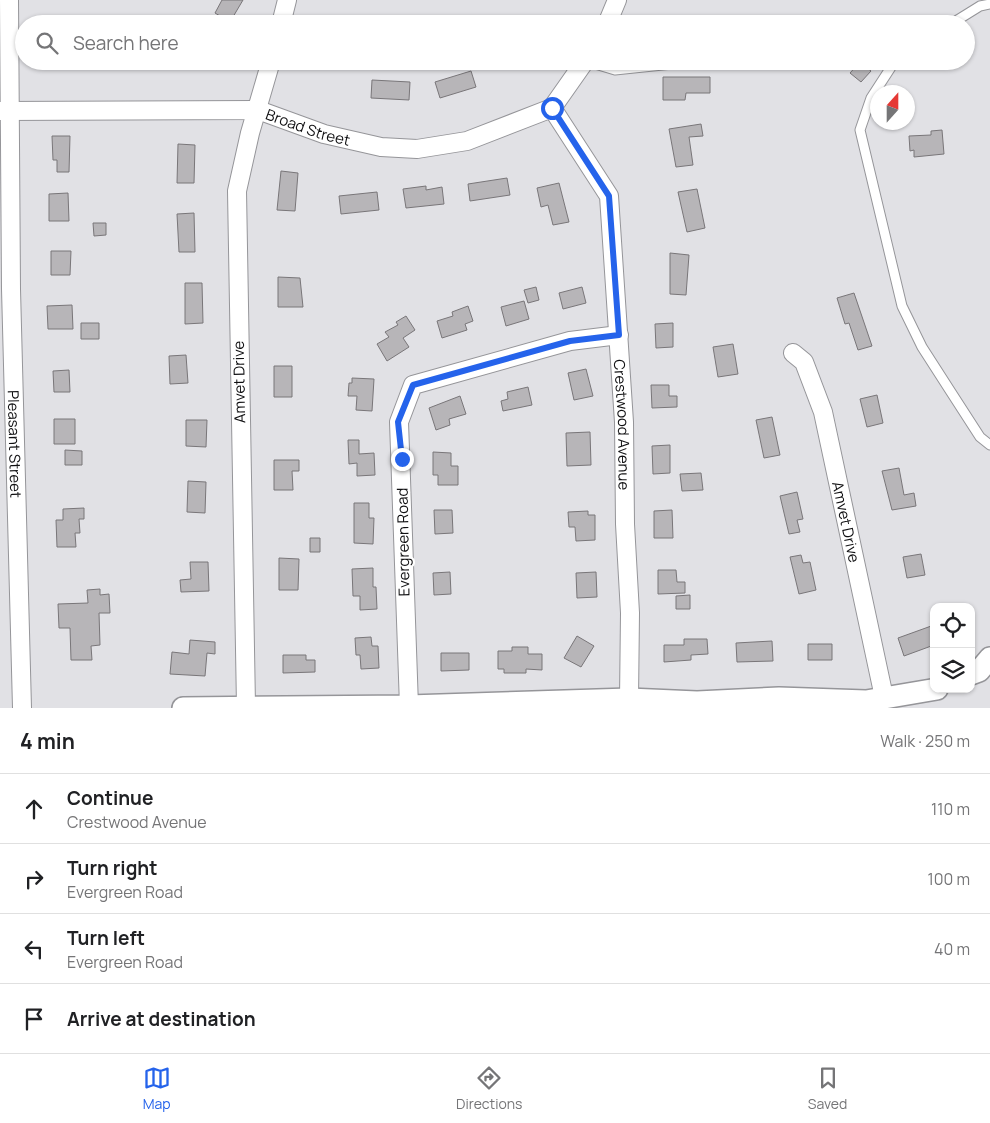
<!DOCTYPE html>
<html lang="en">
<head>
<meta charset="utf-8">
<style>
	:root { --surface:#fff; --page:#f2f2f2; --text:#202124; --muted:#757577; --line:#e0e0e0; --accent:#2563eb }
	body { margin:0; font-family:Manrope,sans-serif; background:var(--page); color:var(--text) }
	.controls { position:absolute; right:15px; bottom:15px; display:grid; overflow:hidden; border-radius:10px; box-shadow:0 1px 4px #0004 }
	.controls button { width:45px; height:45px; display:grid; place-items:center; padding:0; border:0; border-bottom:1px solid var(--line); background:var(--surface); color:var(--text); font:25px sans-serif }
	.compass { position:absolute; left:870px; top:85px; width:45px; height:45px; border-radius:50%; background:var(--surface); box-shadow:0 1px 4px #0004; rotate:21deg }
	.stop { position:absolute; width:15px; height:15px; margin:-11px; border:4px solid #2563eb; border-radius:50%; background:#fff }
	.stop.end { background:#2563eb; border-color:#fff; box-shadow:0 1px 5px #0008 }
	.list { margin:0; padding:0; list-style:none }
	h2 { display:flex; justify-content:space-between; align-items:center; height:65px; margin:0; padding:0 20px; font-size:21px }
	h2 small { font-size:16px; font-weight:400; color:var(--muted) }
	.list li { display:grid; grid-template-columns:32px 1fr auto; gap:15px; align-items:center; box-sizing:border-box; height:70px; padding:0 20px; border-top:1px solid var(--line) }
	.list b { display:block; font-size:19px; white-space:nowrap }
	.list p { margin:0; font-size:16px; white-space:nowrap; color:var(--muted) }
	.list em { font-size:16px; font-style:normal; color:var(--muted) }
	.icon { flex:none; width:28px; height:28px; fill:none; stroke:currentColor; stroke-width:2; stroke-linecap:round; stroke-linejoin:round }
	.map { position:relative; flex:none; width:990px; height:708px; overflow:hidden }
	.search { position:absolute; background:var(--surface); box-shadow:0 1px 4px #0004; left:15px; right:15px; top:15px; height:55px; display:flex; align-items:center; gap:12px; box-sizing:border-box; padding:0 18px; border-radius:28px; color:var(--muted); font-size:19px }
	.sheet { height:345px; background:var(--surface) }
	nav { display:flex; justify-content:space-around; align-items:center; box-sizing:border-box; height:70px; border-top:1px solid var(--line); background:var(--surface); font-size:14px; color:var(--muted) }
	nav a { display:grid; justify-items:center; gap:2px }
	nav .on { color:var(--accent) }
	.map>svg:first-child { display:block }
	.building { fill:#b7b5b8; stroke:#797679 }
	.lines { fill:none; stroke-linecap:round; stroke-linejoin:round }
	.service-casing { stroke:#959599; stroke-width:11 }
	.minor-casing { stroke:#959599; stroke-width:20 }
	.tertiary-casing { stroke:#959599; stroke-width:24 }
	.service { stroke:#fff; stroke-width:9 }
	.minor { stroke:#fff; stroke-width:18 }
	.tertiary { stroke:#fff; stroke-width:21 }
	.route { stroke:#2563eb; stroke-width:6 }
	.labels { text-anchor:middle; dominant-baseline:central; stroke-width:4.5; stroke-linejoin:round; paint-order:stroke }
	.street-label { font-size:15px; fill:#0f0f11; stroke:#fff }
</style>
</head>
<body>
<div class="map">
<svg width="990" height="708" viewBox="0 0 990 708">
	<rect width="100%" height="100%" fill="#e1e1e5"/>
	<path class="building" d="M222,0H243L230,22L215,13Z
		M860,62L871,71L861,82L850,73Z
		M471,71L476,87L440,98L435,82Z
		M663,77H710V93H686L685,100H663Z
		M372,80L410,82L409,100L371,98Z
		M701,124L703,136L689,137L693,165L676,167L669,129Z
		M942,130L944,154L914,157V150L910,151L909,136L931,135V131Z
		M52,136H70L69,172H57V160H53Z
		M178,144L195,145L194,183H177Z
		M281,171L298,173L295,211L277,210Z
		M507,178L510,195L470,201L468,184Z
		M559,183L569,222L553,225L548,205L541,207L537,188Z
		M426,186V190L442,187L444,204L406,208L403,189Z
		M697,189L705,228L687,232L678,192Z
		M377,192L379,210L341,214L339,196Z
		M68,193L69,221H49V194Z
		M194,213L195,252H179L177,214Z
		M93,223H106V235L94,236Z
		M51,251H71L70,275H51Z
		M670,253L689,255L686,295L670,294Z
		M278,277L300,278L303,307H278Z
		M185,283H202L203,323L185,324Z
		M536,287L539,300L528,303L524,290Z
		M582,287L586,303L563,309L559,293Z
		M854,293L872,346L858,350L849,323L845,324L837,298Z
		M524,301L529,319L506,326L501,307Z
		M72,305L73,329H48L47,306Z
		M468,306L473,321L465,324L467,330L442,338L437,321L453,316L452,312Z
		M406,316L415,330L403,338L409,347L387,361L377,344L389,337L385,332L398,325L396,322Z
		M81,323H99V339H81Z
		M673,323V347L656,348L655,324Z
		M733,344L738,374L718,377L713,347Z
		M186,355L188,383L170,384L169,356Z
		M274,366H292V397H274Z
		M586,369L593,396L574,400L568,373Z
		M69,370L70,392H54L53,371Z
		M352,378L374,379L372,411L356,410L357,396H348L349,383H352Z
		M651,385H669V396H677V407L652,408Z
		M528,387L532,405L503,411L501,401L508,399L507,392Z
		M877,395L883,423L867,427L860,399Z
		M460,396L466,414L449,419L450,425L436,430L429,408Z
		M772,417L780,455L764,458L756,420Z
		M54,419H75V444H54Z
		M186,420H207L206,447L186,446Z
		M590,432L591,465L567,466L566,433Z
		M348,440H359V454L374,453L375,475L357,476V463L349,464Z
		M670,445V473L653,474L652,446Z
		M65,450L82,451V465H65Z
		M433,452L451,453V466H458V485H438V475H433Z
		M274,460H299V471H292L293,490H274Z
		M899,468L904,495L914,493L916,506L892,510L882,471Z
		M701,473L703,490L682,491L680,474Z
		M188,481L206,482L205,513L187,512Z
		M797,492L803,519L797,520L800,532L789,534L780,496Z
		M354,503H369V518H374L373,544L354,543Z
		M84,508V519H79L80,533H75L76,547H57L56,520H63V509Z
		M434,510H452L453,533L435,534Z
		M672,510L673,538H654V511Z
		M588,511V515H595V540L576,541L575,527H569L568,512Z
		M310,538H320V552H310Z
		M921,554L925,575L907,578L903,557Z
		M801,555L803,563L810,562L816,590L799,594L790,557Z
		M279,558L299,559L298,590H279Z
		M190,562H208L209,591L181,592L180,580L191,579Z
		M373,568V587H376L377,609L360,610V596H353L352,569Z
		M658,570H676L677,582H685V593L658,594Z
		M450,572L451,594L434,595L433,573Z
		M596,572L597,597L577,598L576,573Z
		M100,589V595L109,594L110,613H99L100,645L91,646L92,660H71L70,628H59L58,604L88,603L87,590Z
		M690,595V609H676V596Z
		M934,625V645L904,656L898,638Z
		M577,636L594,646L581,667L564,658Z
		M371,637L372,646H378L379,668L361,669L360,655H356L355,638Z
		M684,639H707L708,654L691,655V660L664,662V645H684Z
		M190,640L215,642V654L207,653L205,676L170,674L172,652L189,654Z
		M772,641L773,661L737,662L736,643Z
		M808,644H832V660H808Z
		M512,647H528V654H542V670L526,669V673H504V669H498V651H512Z
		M441,653H469V670L441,671Z
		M283,655H306V660H315V672L283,673Z"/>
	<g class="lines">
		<defs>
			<path id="service" d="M951,24L980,6L990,4
				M585,61L615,70L701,61
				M895,61L871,98L860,130L902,306L922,347L949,389L980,437L990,445"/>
			<g id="minor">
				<path id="s1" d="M9,0L11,289L22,708"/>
				<path d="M281,24L287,0"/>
				<path d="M607,24L617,0"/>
				<path id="s2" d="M552,108L609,196L624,422L625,524L630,613L629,699"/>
				<path id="s3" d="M0,111L258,110L324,134L381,147L417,149L467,141L552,108L585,61"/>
				<path id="s4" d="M793,353L804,362L823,412L884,697"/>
				<path d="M246,706L237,191L250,133L271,61"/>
				<path d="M409,706L399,422L413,385L570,341L619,335"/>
			</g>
			<path id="tertiary" d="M971,674L979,671L990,658
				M183,708L409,706L629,699L697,702L779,698L866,701L937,689"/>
		</defs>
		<use href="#service" class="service-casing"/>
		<use href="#minor" class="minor-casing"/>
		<use href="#tertiary" class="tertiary-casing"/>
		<use href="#service" class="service"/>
		<use href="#minor" class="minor"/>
		<use href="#tertiary" class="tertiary"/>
	</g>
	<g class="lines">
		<path class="route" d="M402,459L398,422L413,385L570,341L619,335L609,196L552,108"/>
	</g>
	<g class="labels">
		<g class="street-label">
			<text stroke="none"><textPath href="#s3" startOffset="311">Broad Street</textPath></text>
			<text transform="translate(239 382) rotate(-91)">Amvet Drive</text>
			<text stroke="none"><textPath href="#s2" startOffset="334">Crestwood Avenue</textPath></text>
			<text stroke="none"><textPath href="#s1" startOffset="444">Pleasant Street</textPath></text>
			<text stroke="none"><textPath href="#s4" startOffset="180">Amvet Drive</textPath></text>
			<text transform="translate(403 542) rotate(-91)">Evergreen Road</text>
		</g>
	</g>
</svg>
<div class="controls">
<button><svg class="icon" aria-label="locate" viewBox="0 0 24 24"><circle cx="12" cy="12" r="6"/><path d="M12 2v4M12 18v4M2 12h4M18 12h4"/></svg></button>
<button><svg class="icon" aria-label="layers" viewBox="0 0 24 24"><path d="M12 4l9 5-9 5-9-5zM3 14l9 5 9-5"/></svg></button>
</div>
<svg class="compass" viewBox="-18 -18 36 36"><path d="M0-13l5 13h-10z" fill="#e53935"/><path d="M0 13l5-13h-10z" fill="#757577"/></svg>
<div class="stop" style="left:552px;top:108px"></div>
<div class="stop end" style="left:402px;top:459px"></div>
<div class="search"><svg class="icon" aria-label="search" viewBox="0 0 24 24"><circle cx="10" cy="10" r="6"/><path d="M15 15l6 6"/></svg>Search here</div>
</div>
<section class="sheet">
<h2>4 min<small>Walk · 250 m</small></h2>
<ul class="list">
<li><svg class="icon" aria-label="ahead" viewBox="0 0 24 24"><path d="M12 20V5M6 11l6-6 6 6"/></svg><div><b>Continue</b><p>Crestwood Avenue</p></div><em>110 m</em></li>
<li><svg class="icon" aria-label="right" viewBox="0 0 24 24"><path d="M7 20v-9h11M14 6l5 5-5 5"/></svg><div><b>Turn right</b><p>Evergreen Road</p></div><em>100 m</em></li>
<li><svg class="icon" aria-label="left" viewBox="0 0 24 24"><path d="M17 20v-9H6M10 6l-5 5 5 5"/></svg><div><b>Turn left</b><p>Evergreen Road</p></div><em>40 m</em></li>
<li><svg class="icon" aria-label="arrive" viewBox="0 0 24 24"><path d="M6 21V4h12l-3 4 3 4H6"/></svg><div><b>Arrive at destination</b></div></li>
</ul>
</section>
<nav>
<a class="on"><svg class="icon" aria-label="map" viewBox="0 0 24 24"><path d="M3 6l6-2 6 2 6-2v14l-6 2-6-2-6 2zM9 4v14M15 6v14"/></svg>Map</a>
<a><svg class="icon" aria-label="directions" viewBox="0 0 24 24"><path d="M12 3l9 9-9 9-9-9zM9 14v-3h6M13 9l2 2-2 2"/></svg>Directions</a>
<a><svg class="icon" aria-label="saved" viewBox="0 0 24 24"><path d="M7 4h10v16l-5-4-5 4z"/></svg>Saved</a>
</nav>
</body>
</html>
